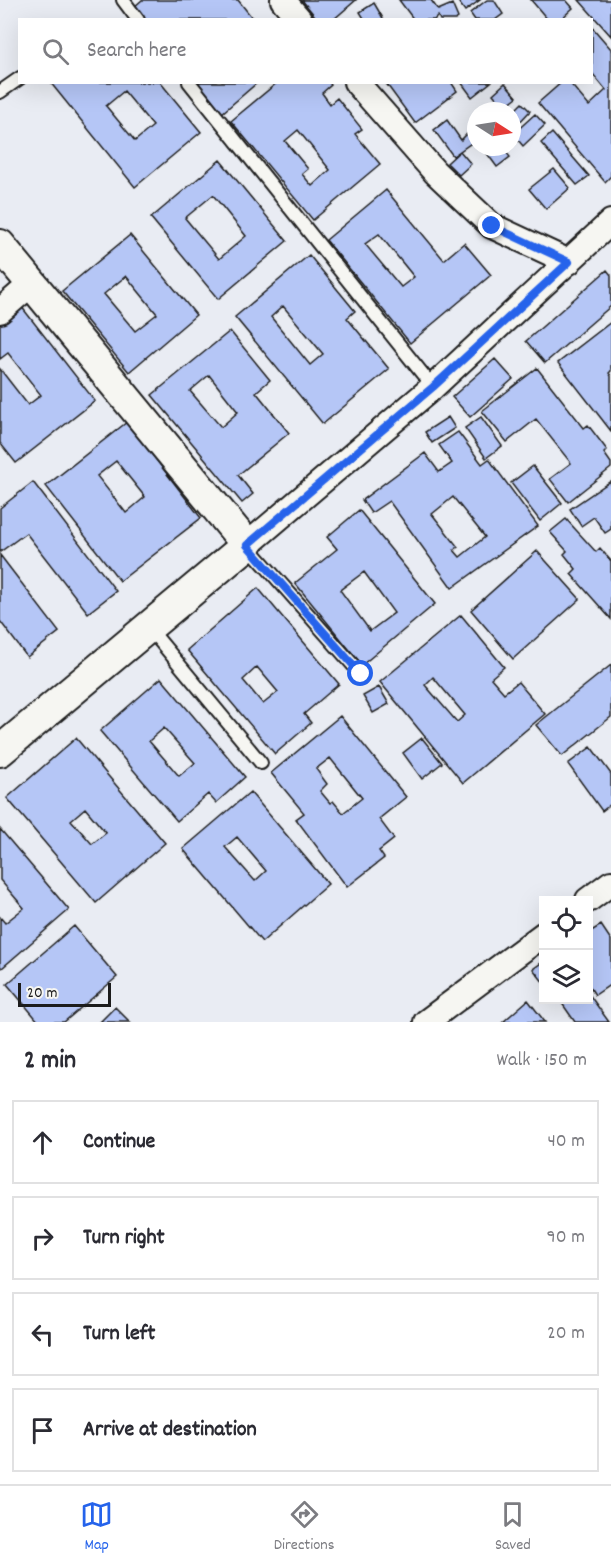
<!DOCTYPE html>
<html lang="en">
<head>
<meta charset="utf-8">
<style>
	:root { --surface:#fff; --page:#f7f7f7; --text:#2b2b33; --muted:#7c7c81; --line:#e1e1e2; --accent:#2563eb }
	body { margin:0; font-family:Dekko,sans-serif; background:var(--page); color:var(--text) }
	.controls { position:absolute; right:18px; bottom:18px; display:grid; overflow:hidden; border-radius:0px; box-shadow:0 6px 24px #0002 }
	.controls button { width:54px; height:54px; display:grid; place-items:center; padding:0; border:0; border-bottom:2px solid var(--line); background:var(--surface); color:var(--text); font:30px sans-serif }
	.compass { position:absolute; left:467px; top:102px; width:54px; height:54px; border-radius:50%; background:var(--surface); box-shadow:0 6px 24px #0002; rotate:102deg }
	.scale { position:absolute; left:18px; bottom:15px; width:93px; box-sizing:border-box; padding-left:6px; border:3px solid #1c1c1c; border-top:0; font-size:16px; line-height:21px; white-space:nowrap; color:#1c1c1c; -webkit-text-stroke:4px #f6f6f2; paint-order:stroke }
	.stop { position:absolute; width:18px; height:18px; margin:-14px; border:4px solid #2563eb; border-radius:50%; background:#fff }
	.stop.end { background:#2563eb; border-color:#fff; box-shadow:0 2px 6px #0008 }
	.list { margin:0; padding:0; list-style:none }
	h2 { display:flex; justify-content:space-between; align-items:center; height:78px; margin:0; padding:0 24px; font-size:26px }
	h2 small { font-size:20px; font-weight:400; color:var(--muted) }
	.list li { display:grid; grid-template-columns:39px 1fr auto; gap:18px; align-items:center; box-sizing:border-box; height:84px; margin:0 12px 12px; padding:0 12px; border:2px solid var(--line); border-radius:0px }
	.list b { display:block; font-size:22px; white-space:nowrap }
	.list em { font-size:20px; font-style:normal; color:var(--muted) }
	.icon { flex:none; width:33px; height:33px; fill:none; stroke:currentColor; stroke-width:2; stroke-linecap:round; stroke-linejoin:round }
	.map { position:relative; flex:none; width:611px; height:1022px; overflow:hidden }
	.search { position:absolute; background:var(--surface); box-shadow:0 6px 24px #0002; left:18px; right:18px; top:18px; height:66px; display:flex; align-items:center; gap:15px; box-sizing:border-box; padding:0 21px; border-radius:0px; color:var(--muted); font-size:22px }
	.sheet { height:462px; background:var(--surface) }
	nav { display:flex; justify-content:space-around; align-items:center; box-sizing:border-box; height:84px; border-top:2px solid var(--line); background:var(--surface); font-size:16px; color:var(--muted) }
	nav a { display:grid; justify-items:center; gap:3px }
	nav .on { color:var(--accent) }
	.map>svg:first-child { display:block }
	.building { fill:#b5c6f6; stroke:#1c1c1c; stroke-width:1.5; fill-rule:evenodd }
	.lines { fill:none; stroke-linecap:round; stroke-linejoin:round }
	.service-casing { stroke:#1c1c1c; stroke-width:16 }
	.minor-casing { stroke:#1c1c1c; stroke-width:28 }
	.tertiary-casing { stroke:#1c1c1c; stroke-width:34 }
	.service { stroke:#f6f6f2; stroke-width:12 }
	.minor { stroke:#f6f6f2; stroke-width:24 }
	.tertiary { stroke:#f6f6f2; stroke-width:30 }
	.route { stroke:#2563eb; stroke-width:8 }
</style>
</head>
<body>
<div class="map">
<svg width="611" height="1022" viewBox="0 0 611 1022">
	<rect width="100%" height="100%" fill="#e9ecf3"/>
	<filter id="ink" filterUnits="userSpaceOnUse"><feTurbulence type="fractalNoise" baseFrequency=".0167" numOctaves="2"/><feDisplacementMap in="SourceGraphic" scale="12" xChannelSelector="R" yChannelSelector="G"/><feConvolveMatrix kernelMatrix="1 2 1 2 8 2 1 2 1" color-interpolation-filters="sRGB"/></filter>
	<g filter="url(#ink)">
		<path class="building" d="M142,0H238L254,20H143L134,7Z
			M302,0H356L333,20H318Z
			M399,0H431L438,10L452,4L458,18L455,20H440L438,16L434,20H414Z
			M457,0H480L465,11Z
			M487,0H494L503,14L495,20H475L470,13Z
			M531,0H566L573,8L560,20H548Z
			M579,0H611V36Z
			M374,3L384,20H365L360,12Z
			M592,27L611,49V176L605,182L538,103L562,82H569L589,106L606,90L592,73Z
			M50,82H160L201,132L135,187ZM124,91L153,126L135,141L106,106Z
			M195,82H258L221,114Z
			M278,82H329L331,85L322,93L330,104L337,98L362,129L355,134L380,164L313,220L231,121ZM298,130L330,170L312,186L302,174L308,169L285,141Z
			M385,82H451L457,91L415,123Z
			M461,82H491L472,97Z
			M505,83L517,97L504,107L493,94Z
			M522,103L530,111L516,126L512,122V113Z
			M535,114L545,125L523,146L513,134Z
			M447,120L461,140L468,133L474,141L453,156L434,130Z
			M552,133L589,176L577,185L541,143Z
			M492,147H502L510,157L497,167L486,152Z
			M460,151L471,164L459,175L447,163Z
			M220,160L287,241L218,299L151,218ZM213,195L246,236L219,259L185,218Z
			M554,169L570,188L546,209L529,189Z
			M386,190L444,260L464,243L491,275L410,343L326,240ZM379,234L414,277L401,287L365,244Z
			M130,235L196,315L129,372L62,291ZM126,276L157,314L135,331L104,294Z
			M309,255L355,311L347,318L389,369L323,424L235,317ZM283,306L323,354L310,365L271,317Z
			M607,270L611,275V306L545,363L526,341Z
			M21,306L95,401L16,463L0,443V369L28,405L41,395L8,353L0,359V323Z
			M611,322V371L609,373L611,376V431L558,363Z
			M230,331L270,380L256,392L289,433L238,475L253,494L242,503L152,395ZM209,375L238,412L221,427L190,391Z
			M495,359L513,379L470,417L452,397Z
			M537,368L584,428L588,425L607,450L604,453L611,463V468L568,502L550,479L571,463L536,419L507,442L482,411Z
			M448,417L455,428L432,443L425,432Z
			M481,417L502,446L486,458L465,428Z
			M127,422L201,518L120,581L46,486ZM116,461L145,497L126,513L97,476Z
			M458,432L482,464L489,459L538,526L452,588L389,501L371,513L362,500L425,453L439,472L452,463L439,445ZM453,497L485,537L460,557L454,550L458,547L432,514Z
			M533,466L562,503L540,521L511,483Z
			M611,481V529L605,533L594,517L581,526L570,509Z
			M33,482L116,591L88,613L26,533L0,552V508Z
			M359,510L435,604L362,665L295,583L337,549L327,537ZM364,572L394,613L370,631L340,590Z
			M566,519L596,552L600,548L611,561V619L571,574L576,569L564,554L567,551L550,532Z
			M537,551L580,599L513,659L471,610Z
			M0,555L59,632L27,657L0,621Z
			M258,588L339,684L304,714L311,723L275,754L187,650ZM257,667L278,692L263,704L243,680Z
			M461,615L504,667L491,678L504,693L518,682L545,714L463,783L380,682ZM433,677L465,715L457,722L425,685Z
			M611,665V717L562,756L536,725Z
			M161,678L245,777L216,803L208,794L177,821L100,731ZM164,728L195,763L179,776L149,741Z
			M379,687L389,704L373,713L363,696Z
			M340,716L406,797L379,819L394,839L379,851L384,858L347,887L296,819L304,813L271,773ZM330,758L362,798L343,813L333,801L330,803L320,791L327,784L316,769Z
			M76,738L165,843L96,903L7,798ZM85,808L106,833L92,844L71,820Z
			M422,738L442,763L422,779L403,753Z
			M591,747L611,774V804L602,811L568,764Z
			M250,792L328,884L262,942L183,849ZM237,837L266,871L255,881L225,847Z
			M0,829L69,910L2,968L0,966V917L5,923L24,908L0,880Z
			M601,925L611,940V984L595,995L588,984V933Z
			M74,926L117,977L64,1022H39L7,984Z
			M544,961V983L533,969Z
			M588,993L609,1022H575L559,999H588Z
			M528,1000L545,1022H503Z
			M115,1007L130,1022H100Z"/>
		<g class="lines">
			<defs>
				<path id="service" d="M123,0L138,20
					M189,82L433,387
					M0,92L20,78
					M247,545L361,674
					M149,628L261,763"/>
				<path id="minor" d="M283,0L300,20
					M356,82L435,172L492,226L569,262
					M0,311L31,284
					M247,545L433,387L611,222
					M588,900L611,883
					M426,1022L544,934"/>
				<path id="tertiary" d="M0,245L247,545L0,751"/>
			</defs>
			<use href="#service" class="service-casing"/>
			<use href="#minor" class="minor-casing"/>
			<use href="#tertiary" class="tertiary-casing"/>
			<use href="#service" class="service"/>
			<use href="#minor" class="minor"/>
			<use href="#tertiary" class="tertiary"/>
		</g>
	</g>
	<g class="lines" filter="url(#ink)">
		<path class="route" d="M361,674L247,545L433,387L569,262L492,226"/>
	</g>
</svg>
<div class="controls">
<button><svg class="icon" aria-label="locate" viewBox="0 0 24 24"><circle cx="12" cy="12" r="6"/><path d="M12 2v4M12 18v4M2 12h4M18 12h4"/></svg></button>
<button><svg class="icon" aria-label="layers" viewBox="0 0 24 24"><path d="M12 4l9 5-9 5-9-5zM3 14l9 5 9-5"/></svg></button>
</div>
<svg class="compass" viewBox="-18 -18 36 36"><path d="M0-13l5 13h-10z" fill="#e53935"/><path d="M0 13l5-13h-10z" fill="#7c7c81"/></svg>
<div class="scale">20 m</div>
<div class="stop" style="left:361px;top:674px"></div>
<div class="stop end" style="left:492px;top:226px"></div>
<div class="search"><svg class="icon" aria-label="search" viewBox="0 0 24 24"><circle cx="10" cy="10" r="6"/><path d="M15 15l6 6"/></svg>Search here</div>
</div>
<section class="sheet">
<h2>2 min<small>Walk · 150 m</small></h2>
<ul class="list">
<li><svg class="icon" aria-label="ahead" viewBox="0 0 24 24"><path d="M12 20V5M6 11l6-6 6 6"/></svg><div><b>Continue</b></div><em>40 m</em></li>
<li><svg class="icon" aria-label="right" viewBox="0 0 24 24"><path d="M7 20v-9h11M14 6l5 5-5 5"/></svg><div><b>Turn right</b></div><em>90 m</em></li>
<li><svg class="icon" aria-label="left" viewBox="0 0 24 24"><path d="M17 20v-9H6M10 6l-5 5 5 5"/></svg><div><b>Turn left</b></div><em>20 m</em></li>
<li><svg class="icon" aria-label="arrive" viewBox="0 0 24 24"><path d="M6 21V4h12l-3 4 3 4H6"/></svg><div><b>Arrive at destination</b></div></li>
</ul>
</section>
<nav>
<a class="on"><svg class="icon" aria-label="map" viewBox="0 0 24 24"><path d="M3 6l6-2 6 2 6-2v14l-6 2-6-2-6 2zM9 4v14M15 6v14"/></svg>Map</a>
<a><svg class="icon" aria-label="directions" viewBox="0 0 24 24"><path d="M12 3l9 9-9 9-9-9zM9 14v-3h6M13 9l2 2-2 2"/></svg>Directions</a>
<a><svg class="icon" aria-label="saved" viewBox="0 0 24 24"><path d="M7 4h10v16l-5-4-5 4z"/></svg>Saved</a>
</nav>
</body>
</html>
